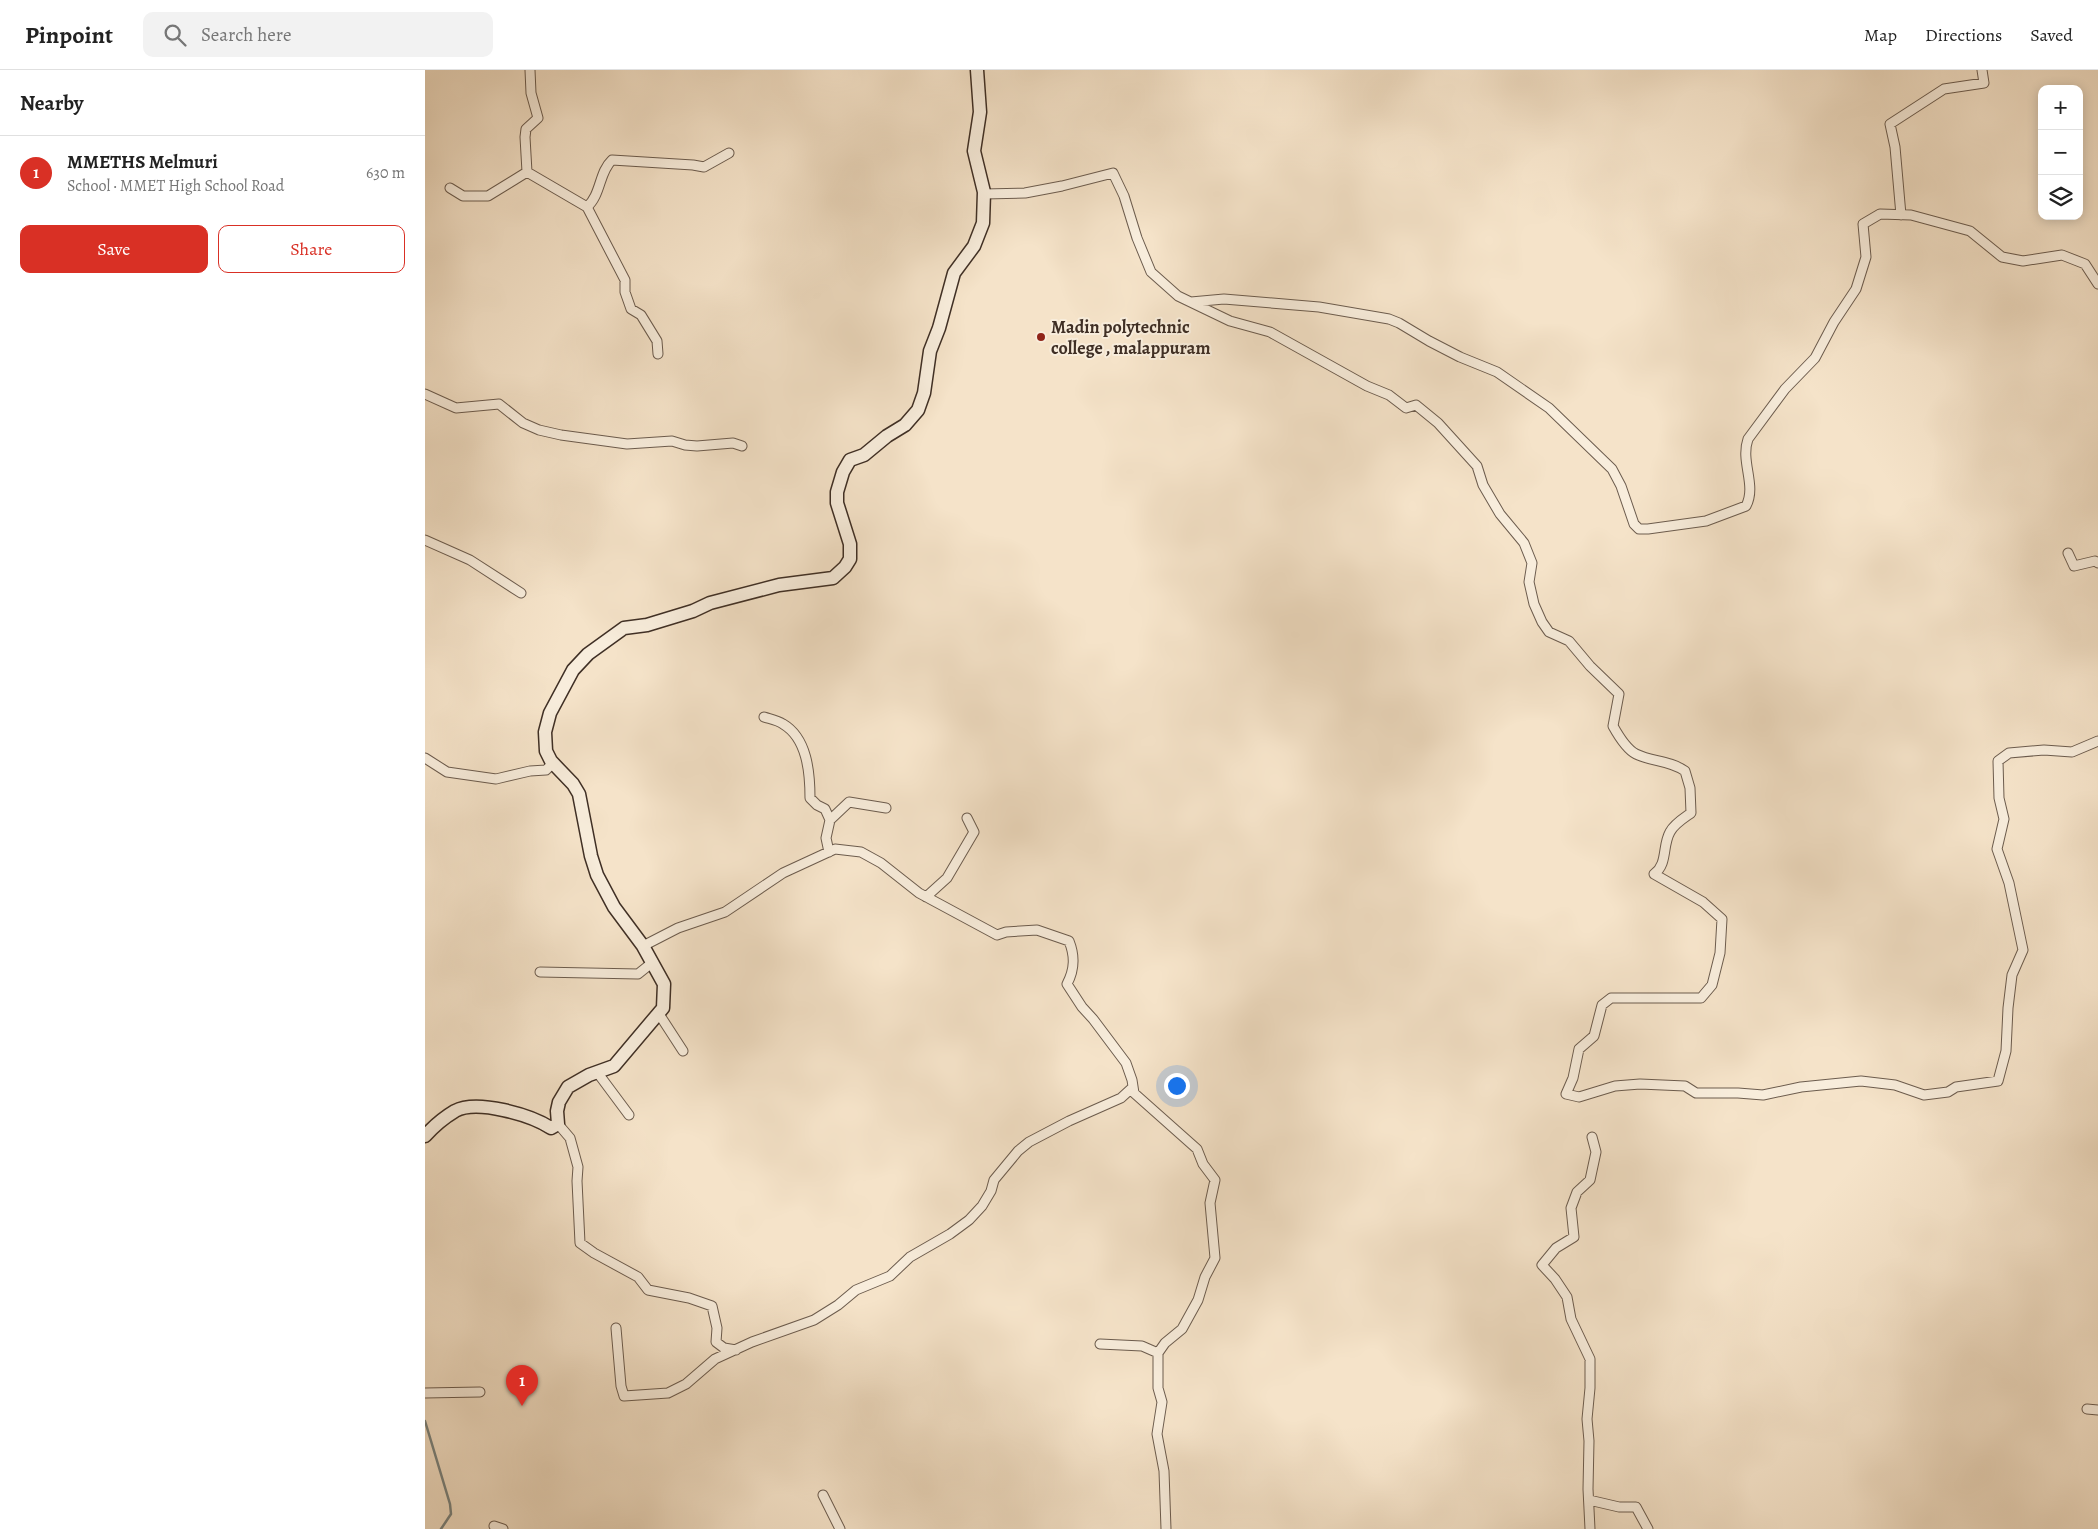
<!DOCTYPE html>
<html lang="en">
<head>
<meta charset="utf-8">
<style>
	:root { --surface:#fff; --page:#f2f2f2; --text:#222; --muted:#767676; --line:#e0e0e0; --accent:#d93025 }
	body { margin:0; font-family:Alegreya,serif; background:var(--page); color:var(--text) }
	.controls { position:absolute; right:15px; top:15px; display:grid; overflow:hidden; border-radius:10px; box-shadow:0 2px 12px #0003 }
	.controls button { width:45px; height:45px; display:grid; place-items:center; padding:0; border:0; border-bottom:1px solid var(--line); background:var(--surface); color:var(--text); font:25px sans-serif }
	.you { position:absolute; left:751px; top:1015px; width:18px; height:18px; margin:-12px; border:4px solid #fff; border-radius:50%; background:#1a73e8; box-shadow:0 0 0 8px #1a73e833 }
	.badge { display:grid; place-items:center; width:32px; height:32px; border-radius:50%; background:var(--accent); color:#fff; font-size:16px; font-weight:700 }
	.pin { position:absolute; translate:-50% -41px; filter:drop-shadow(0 1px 2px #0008) }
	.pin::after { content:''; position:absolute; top:26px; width:18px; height:15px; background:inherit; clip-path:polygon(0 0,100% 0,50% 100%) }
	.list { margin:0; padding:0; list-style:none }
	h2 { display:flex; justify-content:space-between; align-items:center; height:65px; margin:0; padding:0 20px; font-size:21px }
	h2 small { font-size:16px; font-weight:400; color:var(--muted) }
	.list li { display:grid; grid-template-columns:32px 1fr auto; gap:15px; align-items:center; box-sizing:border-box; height:75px; padding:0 20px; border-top:1px solid var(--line) }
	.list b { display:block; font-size:19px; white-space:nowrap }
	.list p { margin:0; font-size:16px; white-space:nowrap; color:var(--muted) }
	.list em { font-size:16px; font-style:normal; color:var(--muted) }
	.actions { display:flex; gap:10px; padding:15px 20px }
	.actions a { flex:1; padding:11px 0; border:1px solid var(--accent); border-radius:10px; text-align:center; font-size:18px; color:var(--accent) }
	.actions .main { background:var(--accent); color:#fff }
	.icon { flex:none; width:28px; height:28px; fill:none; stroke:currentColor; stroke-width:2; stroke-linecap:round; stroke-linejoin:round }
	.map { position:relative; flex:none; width:1673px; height:1459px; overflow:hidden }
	header { display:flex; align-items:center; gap:30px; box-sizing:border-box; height:70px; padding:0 25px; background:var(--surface); border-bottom:1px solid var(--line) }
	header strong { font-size:24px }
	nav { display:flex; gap:28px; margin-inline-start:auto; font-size:18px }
	.search { width:350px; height:45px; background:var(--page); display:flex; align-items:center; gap:12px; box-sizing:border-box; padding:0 18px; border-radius:10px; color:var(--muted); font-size:19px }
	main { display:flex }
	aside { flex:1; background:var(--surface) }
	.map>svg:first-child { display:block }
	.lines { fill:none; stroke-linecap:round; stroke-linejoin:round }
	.stream { stroke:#798481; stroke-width:2.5 }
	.street-casing { stroke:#6c5c4e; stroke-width:11 }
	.secondary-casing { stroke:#3f2f25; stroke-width:15 }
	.street { stroke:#f8eddc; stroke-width:9 }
	.secondary { stroke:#f8eddc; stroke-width:12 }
	.poi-dot { fill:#8f2418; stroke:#f8eddc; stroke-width:2 }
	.labels { text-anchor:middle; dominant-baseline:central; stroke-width:4; stroke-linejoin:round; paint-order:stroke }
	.poi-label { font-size:18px; font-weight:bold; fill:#3f2f25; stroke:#f8eddc; text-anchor:start }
</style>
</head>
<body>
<header>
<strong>Pinpoint</strong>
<div class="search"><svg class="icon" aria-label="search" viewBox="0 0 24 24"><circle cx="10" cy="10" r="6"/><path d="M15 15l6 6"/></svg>Search here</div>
<nav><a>Map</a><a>Directions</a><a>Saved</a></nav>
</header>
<main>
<aside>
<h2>Nearby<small></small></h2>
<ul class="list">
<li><span class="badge">1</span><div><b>MMETHS Melmuri</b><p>School · MMET High School Road</p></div><em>630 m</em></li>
</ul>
<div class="actions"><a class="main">Save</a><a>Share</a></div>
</aside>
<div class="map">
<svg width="1673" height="1459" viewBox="0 0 1673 1459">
	<rect width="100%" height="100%" fill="#f5e3c9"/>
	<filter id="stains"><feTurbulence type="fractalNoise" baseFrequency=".004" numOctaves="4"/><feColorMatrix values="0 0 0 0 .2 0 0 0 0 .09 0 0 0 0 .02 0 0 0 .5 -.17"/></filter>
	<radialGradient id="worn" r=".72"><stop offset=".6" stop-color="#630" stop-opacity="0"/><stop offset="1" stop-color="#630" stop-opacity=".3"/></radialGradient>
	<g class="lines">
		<path class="stream" d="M0,1351L25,1434L26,1444L16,1459"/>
		<defs>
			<path id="street" d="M102,102L100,67L101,59L113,48L106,23L105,0
				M25,118L38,126H63L102,102L162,137L200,210V222L206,239L216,245L232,271L233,284
				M559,124L600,123L637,116L688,103L699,126L712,168L726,202L753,226L805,251L845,262L942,316L964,325L981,338L991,335L1013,353L1052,396L1058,415L1075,444L1099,473L1107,493L1104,512L1109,534L1117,552L1124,562L1144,571L1165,596L1194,624L1188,656C1193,665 1201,679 1211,684C1227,692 1244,690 1260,701L1265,718L1266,743C1259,748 1249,754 1245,762C1237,776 1243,794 1229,804L1278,832L1297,849L1295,883L1287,915L1276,928H1186L1177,935L1169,966L1154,979L1148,1008L1141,1024L1154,1027L1190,1016L1215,1014L1260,1016L1271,1023H1313L1338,1025L1376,1017L1436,1011L1470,1015L1499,1025L1523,1022L1531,1017L1573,1011L1581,981L1583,938L1587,905L1598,880L1584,813L1572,779L1579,749L1574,728L1573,691L1584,683L1619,680L1647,682L1673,671
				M162,137C176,125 174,102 187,90L268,95L279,97L304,83
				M1476,145L1470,77L1465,54L1519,19L1559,13L1557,0
				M766,232L799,229L894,237L964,249L974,253L1004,271L1035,287L1072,302L1124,338L1187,399L1196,416L1209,454L1214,459H1223L1281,451L1321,436C1332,415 1315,392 1323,369L1360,319L1390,288L1409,252L1431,219L1441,187L1438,154L1455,144L1486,145L1545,161L1577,187L1598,191L1637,185L1660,194L1673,214
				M0,324L31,338L74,334L98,353L114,360L136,365L202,374L247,371L260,375L272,376L308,373L317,376
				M0,470L45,490L96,523
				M1643,483L1649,496L1670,491L1673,493
				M339,647C345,649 352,650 358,654C382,668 385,702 385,728L392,735L400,739L405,750L401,768L404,782
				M0,688L22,702L71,709L105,701L121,700L128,693
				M405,750L424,732L461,738
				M501,827L522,808L549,762L542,748
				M218,876L253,858L300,842L358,803L410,779L436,782L456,793L494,823L572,865L581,862L612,860L644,871C650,886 650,899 642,914L657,937L668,949L701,993L707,1010L709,1023L772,1079L778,1094L790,1110L785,1133L790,1188L780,1207L773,1230L757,1259L740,1273L733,1283V1318L737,1332L732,1364L739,1401L741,1459
				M115,902L213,904L228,892
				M234,944L258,981
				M172,1002L204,1045
				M133,1054L145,1068L153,1097L152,1111L155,1173L169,1183L213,1207L223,1220L264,1228L287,1236L292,1258L291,1272L299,1278L311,1280
				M191,1258L196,1316L199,1326L243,1323L261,1314L290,1289L327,1272L389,1250L413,1235L431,1220L465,1206L485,1187L525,1164L544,1150L557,1136L566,1121L569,1110L593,1081L604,1072L644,1051L696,1028L708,1017
				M675,1274L717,1276L733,1283
				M0,1323L55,1322
				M1662,1339L1673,1340
				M398,1425L415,1459
				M1164,1430L1194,1437H1211L1223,1459
				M69,1456L78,1459
				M1165,1459L1163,1419L1164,1371L1162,1349L1165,1318V1289L1146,1249L1142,1227L1130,1209L1117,1195L1131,1178L1149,1167L1146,1138L1152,1122L1165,1110L1171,1082L1167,1067"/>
			<path id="secondary" d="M0,1066C8,1057 20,1047 30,1041C52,1029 106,1045 126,1058L133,1054L132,1041L134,1032L143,1017L164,1005L189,996L238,938L239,914L218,876L189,837L172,805L166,786L154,724L148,714L126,691L121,681L120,662L125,643L148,600L163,584L199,558L222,555L268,541L285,533L354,515L408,508L420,497L425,489V474L412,433V422L418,402L425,390L439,385L462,366L480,355L493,340L499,323L505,281L514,258L529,203L549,176L558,153L559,122L549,81L555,42L552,0"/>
		</defs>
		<use href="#street" class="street-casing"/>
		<use href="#secondary" class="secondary-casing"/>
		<use href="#street" class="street"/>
		<use href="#secondary" class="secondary"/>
	</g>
	<circle class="poi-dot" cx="616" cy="267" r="5"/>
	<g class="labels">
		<g class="poi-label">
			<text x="626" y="257">Madin polytechnic<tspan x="626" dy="21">college , malappuram</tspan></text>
		</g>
	</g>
	<rect width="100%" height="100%" filter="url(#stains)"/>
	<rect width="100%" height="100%" fill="url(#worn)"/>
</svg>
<div class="controls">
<button>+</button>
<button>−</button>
<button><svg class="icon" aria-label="layers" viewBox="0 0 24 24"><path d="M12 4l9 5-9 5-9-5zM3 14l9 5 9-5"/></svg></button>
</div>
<div class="you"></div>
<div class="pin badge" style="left:97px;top:1336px">1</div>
</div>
</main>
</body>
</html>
